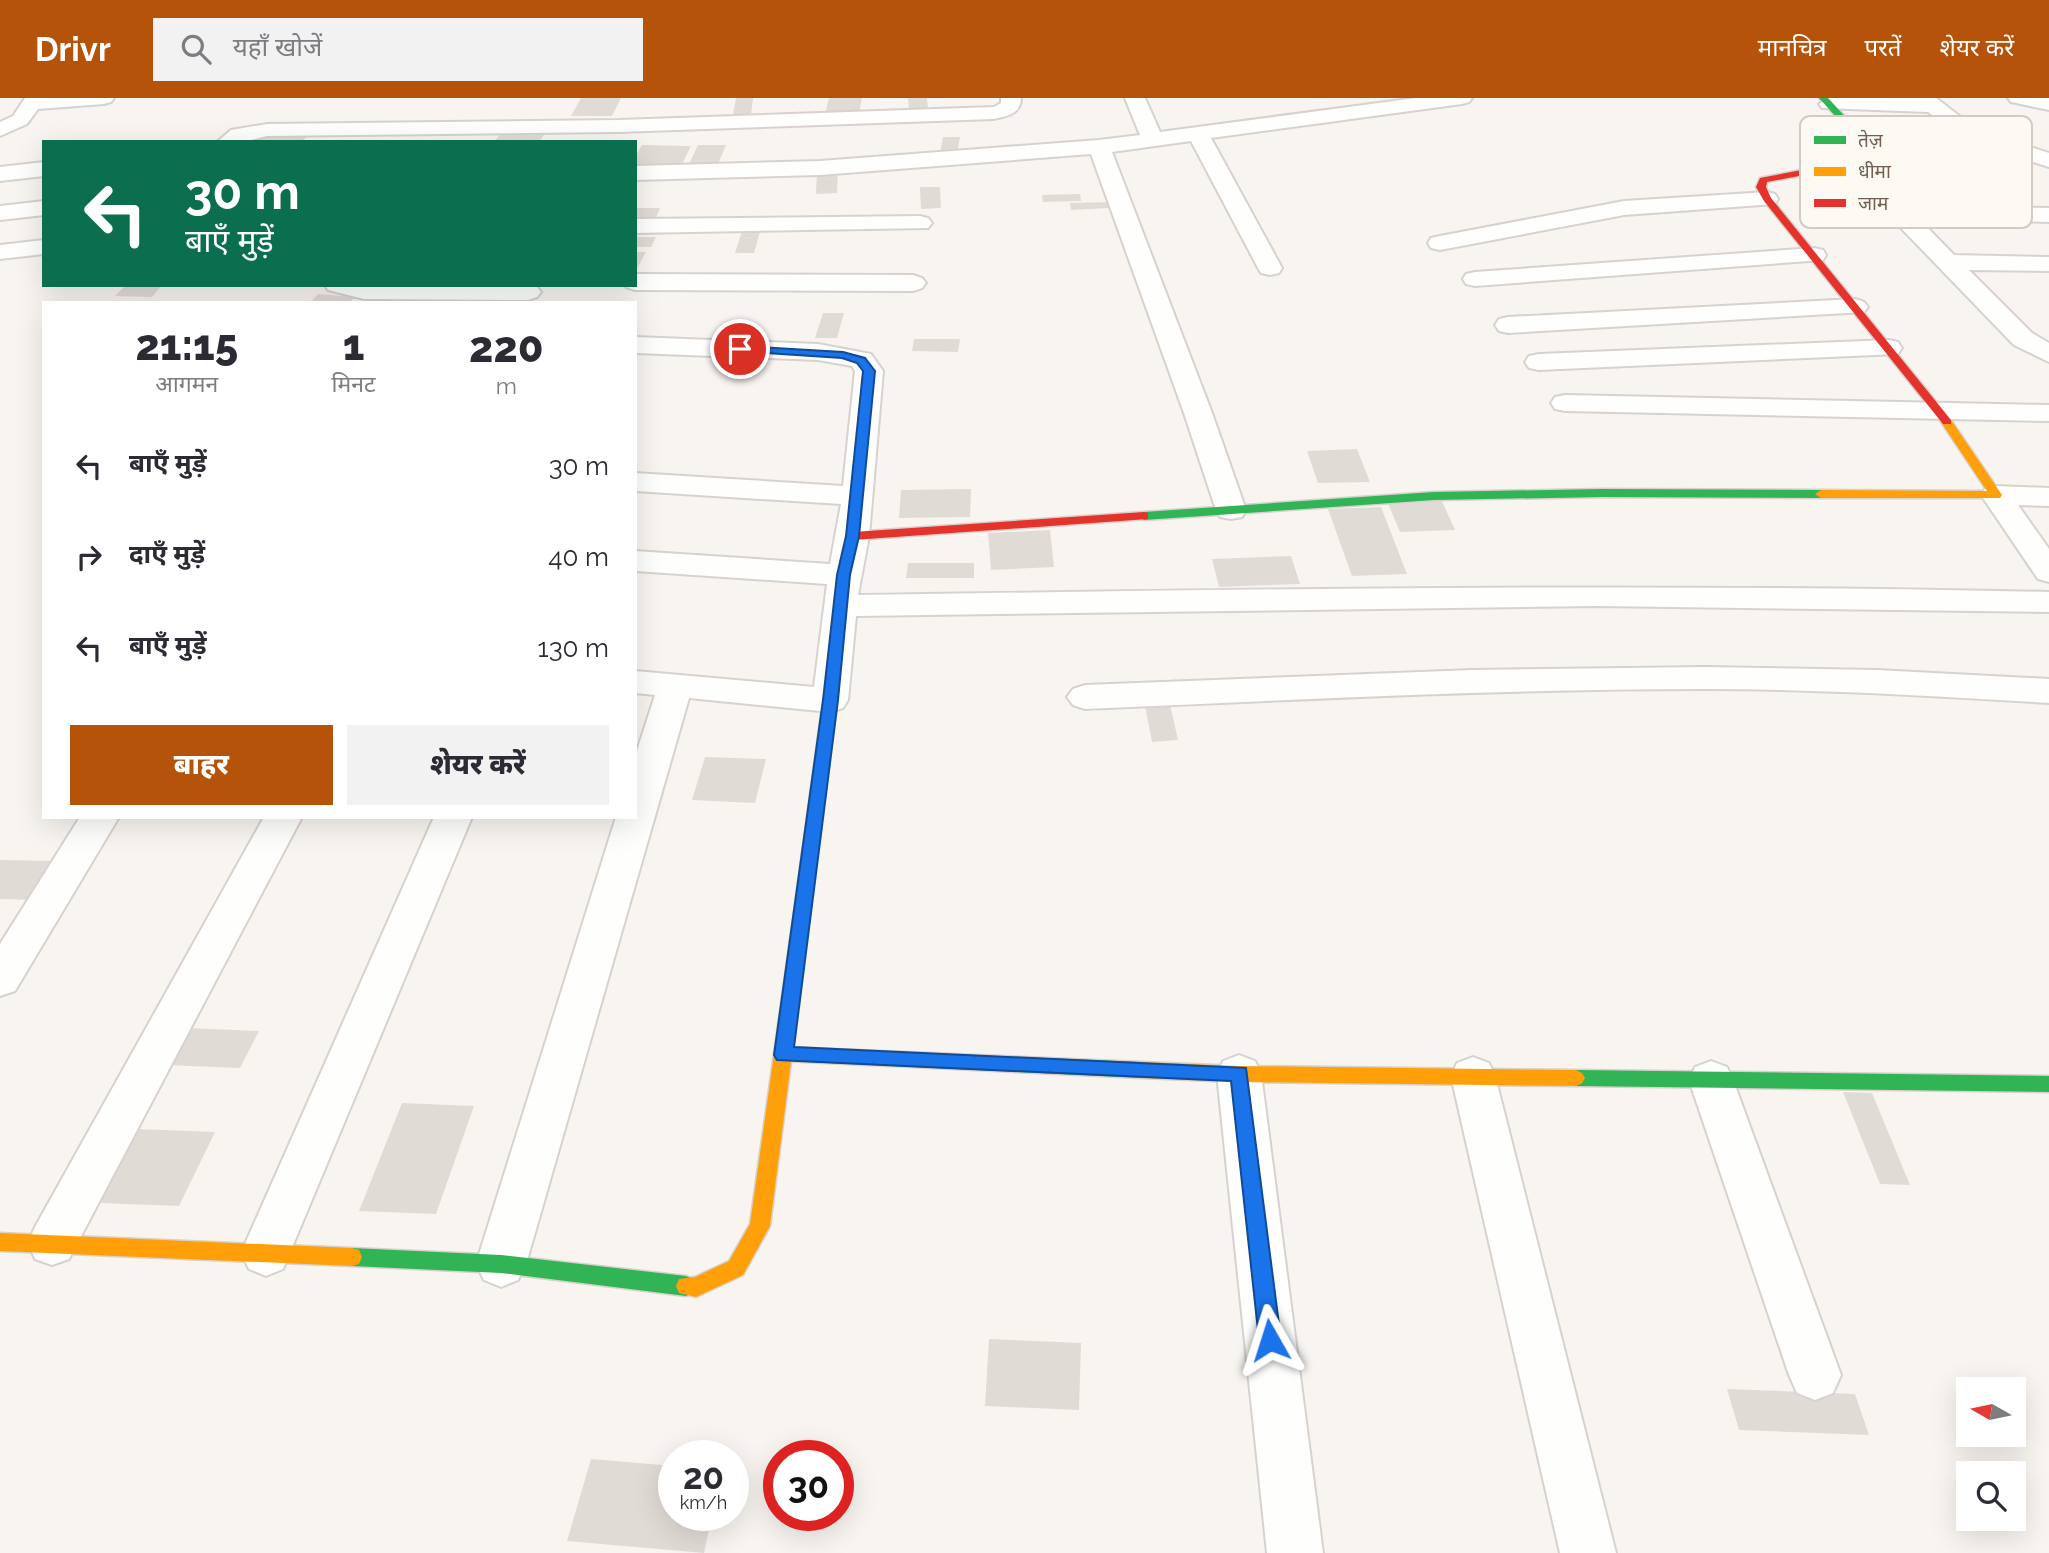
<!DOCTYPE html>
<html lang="hi">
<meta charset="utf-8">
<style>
body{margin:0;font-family:Raleway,"Noto Sans Devanagari",sans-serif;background:#f2f2f3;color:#2b2b33;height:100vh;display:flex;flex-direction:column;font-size:26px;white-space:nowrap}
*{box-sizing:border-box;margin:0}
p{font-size:23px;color:#7c7c81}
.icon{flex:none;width:38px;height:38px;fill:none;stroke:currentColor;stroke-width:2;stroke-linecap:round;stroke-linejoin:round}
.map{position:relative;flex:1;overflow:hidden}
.drawer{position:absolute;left:42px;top:203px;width:595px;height:518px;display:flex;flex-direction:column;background:#fff;border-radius:0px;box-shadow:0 7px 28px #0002}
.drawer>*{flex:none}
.banner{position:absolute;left:42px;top:42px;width:595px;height:147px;border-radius:0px;box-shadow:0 7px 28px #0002;background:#0b6e4f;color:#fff;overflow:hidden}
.needle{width:46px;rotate:279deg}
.fabs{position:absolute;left:1956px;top:1279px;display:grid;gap:14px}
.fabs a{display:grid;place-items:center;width:70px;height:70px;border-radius:0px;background:#fff;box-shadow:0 7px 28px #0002;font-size:35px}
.speed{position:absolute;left:658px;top:1342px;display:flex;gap:14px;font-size:35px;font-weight:700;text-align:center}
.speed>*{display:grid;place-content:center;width:91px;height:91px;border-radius:50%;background:#fff;box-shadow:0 7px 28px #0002;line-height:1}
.speed small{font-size:18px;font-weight:400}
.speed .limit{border:10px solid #d22;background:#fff;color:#111}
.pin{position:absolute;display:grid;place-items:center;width:60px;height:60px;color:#fff;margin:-30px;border:4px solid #fff;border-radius:50%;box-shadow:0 2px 7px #0007}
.me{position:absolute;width:77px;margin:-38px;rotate:354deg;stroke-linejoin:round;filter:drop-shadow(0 0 5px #0008)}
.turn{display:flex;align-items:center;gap:24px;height:147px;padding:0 28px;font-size:32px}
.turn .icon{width:91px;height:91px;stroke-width:2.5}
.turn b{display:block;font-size:49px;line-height:60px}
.eta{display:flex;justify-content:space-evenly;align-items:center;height:119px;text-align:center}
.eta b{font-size:42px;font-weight:800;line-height:49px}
.button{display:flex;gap:14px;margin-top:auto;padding:14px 28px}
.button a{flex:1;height:80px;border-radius:0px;background:#b45309;color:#fff;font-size:28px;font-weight:800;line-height:80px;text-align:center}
.button a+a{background:#f2f2f3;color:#2b2b33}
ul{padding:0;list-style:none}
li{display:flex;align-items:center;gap:21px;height:91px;padding:0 28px}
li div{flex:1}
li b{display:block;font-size:26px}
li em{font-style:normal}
header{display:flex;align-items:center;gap:42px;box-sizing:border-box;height:98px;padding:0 35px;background:#b45309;color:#fff}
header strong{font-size:33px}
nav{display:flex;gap:38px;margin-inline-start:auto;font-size:24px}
.search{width:490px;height:63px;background:#f2f2f3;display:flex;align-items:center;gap:18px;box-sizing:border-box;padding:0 24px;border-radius:0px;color:#7c7c81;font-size:26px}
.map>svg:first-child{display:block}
.building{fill:#e1dbd6}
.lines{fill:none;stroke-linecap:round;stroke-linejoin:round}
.street-casing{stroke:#d7d2ce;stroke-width:4}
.fast-casing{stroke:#d8d2cd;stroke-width:3}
.slow-casing{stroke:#d8d2cd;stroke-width:3}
.jam-casing{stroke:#d8d2cd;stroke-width:3}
.street{fill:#fefefd;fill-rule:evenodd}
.fast{fill:#30b455;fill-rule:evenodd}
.slow{fill:#ff9f0a;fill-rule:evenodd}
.jam{fill:#e5322d;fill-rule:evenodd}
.route{fill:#1a73e8;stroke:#114b97;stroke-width:2}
.key{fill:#fdfaf3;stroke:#d4ccc3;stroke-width:2}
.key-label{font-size:19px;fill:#735f52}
</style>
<header>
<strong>Drivr</strong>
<div class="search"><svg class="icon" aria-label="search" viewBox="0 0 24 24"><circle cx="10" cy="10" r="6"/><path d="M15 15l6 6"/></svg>यहाँ खोजें</div>
<nav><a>मानचित्र</a><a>परतें</a><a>शेयर करें</a></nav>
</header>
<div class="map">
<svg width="2049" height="1455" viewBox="0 0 2049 1455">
<rect width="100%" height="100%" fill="#f8f5f0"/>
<!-- building -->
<g class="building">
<path d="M 581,0 L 621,0 L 612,18 L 571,18 Z"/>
<path d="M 736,0 L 753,0 L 751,17 L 733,17 Z"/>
<path d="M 829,0 L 862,0 L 859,16 L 825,16 Z"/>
<path d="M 908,0 L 927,0 L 928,12 L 909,13 Z"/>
<path d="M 502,34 L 546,34 L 539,44 L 494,44 Z"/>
<path d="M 264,37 L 308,37 L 302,44 L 257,44 Z"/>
<path d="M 943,39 L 960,39 L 957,55 L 940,55 Z"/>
<path d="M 642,47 L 691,48 L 681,68 L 635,67 L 635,59 Z"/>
<path d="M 698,47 L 726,47 L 718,66 L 689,66 Z"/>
<path d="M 817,72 L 838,72 L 837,95 L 816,96 Z"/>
<path d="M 920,89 L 940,89 L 941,110 L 921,111 Z"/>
<path d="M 1080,96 L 1081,103 L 1043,104 L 1042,97 Z"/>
<path d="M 1109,104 L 1110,110 L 1071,112 L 1070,105 Z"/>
<path d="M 635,110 L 660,110 L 655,122 L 635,122 Z"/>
<path d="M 743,130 L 761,130 L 754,155 L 735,155 Z"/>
<path d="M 635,139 L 656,139 L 651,149 L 635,149 Z"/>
<path d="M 635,154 L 646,154 L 635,174 Z"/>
<path d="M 126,187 L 162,187 L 152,199 L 115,198 Z"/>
<path d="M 318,196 L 355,199 L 349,205 L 310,205 Z"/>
<path d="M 823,215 L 844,215 L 837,240 L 815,240 Z"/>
<path d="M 914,241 L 960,241 L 958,254 L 912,253 Z"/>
<path d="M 1357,351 L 1370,384 L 1318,385 L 1307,353 Z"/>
<path d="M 971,391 L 970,419 L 899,420 L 901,392 Z"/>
<path d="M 1441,401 L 1455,432 L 1400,434 L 1387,403 Z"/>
<path d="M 1381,409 L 1407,476 L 1352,478 L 1328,411 Z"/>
<path d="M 1050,432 L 1054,469 L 991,472 L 988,435 Z"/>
<path d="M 1291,458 L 1300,486 L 1219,489 L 1212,461 Z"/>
<path d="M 908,465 L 974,465 L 974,480 L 906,480 Z"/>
<path d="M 1169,602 L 1178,642 L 1152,644 L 1144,603 Z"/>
<path d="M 705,659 L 766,661 L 755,705 L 692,702 Z"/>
<path d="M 0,762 L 58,763 L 33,802 L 0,801 Z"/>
<path d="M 187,930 L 259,933 L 240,970 L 166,967 Z"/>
<path d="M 1843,994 L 1872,995 L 1910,1087 L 1880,1086 Z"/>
<path d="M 402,1005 L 474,1008 L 436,1116 L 359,1113 Z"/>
<path d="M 138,1031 L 215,1034 L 179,1108 L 100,1105 Z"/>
<path d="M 989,1241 L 1081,1245 L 1079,1312 L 985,1308 Z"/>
<path d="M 1727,1291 L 1855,1296 L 1869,1337 L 1739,1332 Z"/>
<path d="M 591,1361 L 674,1368 L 674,1418 L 712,1418 L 704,1455 L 567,1443 Z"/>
</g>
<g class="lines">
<defs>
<g id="street">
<path d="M 25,0 L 114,0 L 111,4 L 104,6 L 38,11 L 27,26 L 0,38 L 0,24 L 13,18 Z"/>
<path d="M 1001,0 L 1021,0 C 1021,16 1007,18 994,21 L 619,34 L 267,38 L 243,44 L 217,44 L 231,32 L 267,26 L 619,22 L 994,9 L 1001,5 Z"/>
<path d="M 1125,0 L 1145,0 L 1160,34 L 1416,0 L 1472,0 L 1469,4 L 1462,6 L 1211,40 L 1282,170 L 1279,175 L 1270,177 L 1261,175 L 1258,170 L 1191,43 L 1112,54 L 1212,315 L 1246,412 L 1242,419 L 1231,421 L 1220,419 L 1216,412 L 1184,315 L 1091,56 L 820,77 L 635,82 L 635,68 L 820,63 L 1099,42 L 1140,37 Z"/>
<path d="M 1828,0 L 1936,0 L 1962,20 L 1990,36 L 2049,55 L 2049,69 L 1974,45 L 1947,29 L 1928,14 L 1822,10 L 1819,6 Z"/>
<path d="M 2008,0 L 2049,0 L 2049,12 L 2011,4 Z"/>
<path d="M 1853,60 L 1861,62 L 1905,107 L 2049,110 L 2049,124 L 1919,121 L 1954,157 L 2049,159 L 2049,173 L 1969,172 L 2032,235 L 2049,245 L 2049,264 L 2014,247 L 1845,72 L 1842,67 L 1845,62 Z"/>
<path d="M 44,64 L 44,78 L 0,83 L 0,69 Z"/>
<path d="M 1767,94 L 1775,96 L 1778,101 L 1775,106 L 1624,117 L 1440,152 L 1431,150 L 1428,145 L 1431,140 L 1440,138 L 1624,103 Z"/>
<path d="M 44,103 L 44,117 L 0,122 L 0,108 Z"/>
<path d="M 920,118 L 928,120 L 932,125 L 928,130 L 635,135 L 635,121 Z"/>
<path d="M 44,142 L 44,156 L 0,161 L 0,147 Z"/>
<path d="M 1814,150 L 1823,152 L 1826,157 L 1823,162 L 1475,188 L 1466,186 L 1463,181 L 1466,176 L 1475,174 Z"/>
<path d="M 635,176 L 913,177 L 922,180 L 926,185 L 922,190 L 913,193 L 635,192 L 626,189 L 625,187 L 635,187 Z"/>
<path d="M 325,187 L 531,187 L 537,189 L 541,194 L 537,199 L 528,202 L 364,201 L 328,192 Z"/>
<path d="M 1855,201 L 1864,204 L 1868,209 L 1864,214 L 1508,235 L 1499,233 L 1495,227 L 1499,221 L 1508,219 Z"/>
<path d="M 635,239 L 818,246 L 871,256 L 883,273 L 869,438 L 858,497 C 1255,491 1652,485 2049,494 L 2049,514 L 1596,508 L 856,518 L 848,602 L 843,610 L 830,614 L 689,600 L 526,1166 L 518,1182 L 501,1189 L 484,1182 L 476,1166 L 616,719 L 635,719 L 635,659 L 655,597 L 635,595 L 635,573 L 814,589 L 827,486 L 635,473 L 635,453 L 830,466 L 841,406 L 635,393 L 635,375 L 843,388 L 855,273 L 852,268 L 818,262 L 635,255 Z"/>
<path d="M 1889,242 L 1898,244 L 1902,250 L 1898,256 L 1539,272 L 1529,270 L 1525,264 L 1529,258 L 1539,256 Z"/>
<path d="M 1565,297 L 2049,307 L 2049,323 L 1565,313 L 1555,311 L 1551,305 L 1555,299 Z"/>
<path d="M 1996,388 L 2049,390 L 2049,408 L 2018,407 L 2049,451 L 2049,484 L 2038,481 L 1981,397 L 1985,391 Z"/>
<path d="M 1705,569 L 1877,572 L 2049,581 L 2049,605 C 1934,598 1820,591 1705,591 C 1498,591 1291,602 1085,611 L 1073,607 L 1067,599 L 1073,591 L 1085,587 L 1472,572 Z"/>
<path d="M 80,719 L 119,719 L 15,893 L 0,898 L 0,846 Z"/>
<path d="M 264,719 L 302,719 L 69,1161 L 52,1167 L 35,1161 L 28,1145 L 35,1129 Z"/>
<path d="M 434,719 L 472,719 L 283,1171 L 266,1178 L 249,1171 L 241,1155 Z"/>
<path d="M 1239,957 L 1255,963 L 1261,976 L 1323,1455 L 1267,1455 L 1217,976 L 1223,963 Z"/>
<path d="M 1473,959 L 1489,965 L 1495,978 L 1616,1455 L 1560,1455 L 1451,978 L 1457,965 Z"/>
<path d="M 1711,963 L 1727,969 L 1733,982 L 1841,1277 L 1833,1295 L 1815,1302 L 1797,1295 L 1789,1277 L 1689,982 L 1695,969 Z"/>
</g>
<g id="fast">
<path d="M 1819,0 L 1828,0 L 1873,49 L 1877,62 L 1864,68 L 1814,74 L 1814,70 L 1862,63 L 1869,59 L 1866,52 Z"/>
<path d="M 1601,391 L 1821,392 L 1827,396 L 1821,400 L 1601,399 L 1434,402 L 1144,422 L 1138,418 L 1144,414 L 1434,394 Z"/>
<path d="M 830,597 L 837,602 L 811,807 L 809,811 L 797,811 L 795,807 L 823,602 Z"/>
<path d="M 784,949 L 1142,964 L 1148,967 L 1151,972 L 1148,977 L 1142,980 L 784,963 L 778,961 L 775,956 L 778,951 Z"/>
<path d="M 1576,972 L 2049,978 L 2049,994 L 1576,988 L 1570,985 L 1567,980 L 1570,975 Z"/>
<path d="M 352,1150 L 501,1157 L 686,1178 L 693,1181 L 696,1188 L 693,1195 L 686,1198 L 501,1175 L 352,1168 L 345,1166 L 342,1159 L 345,1152 Z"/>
</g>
<g id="slow">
<path d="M 1947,321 L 1951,322 L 2002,397 L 2000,400 L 1821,400 L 1815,396 L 1821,392 L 1987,393 L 1941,324 Z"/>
<path d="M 803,801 L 809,803 L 811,807 L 770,1128 L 743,1177 L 696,1199 L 679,1195 L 676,1188 L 679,1181 L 695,1179 L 729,1163 L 750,1126 L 795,807 L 797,803 Z"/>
<path d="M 1142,964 L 1239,968 L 1576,972 L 1582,975 L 1585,980 L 1582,985 L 1576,988 L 1239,984 L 1142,980 L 1136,977 L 1133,972 L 1136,967 Z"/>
<path d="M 0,1135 L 352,1150 L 359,1152 L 362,1159 L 359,1166 L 352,1168 L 0,1153 Z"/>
</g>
<g id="jam">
<path d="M 1817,69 L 1822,72 L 1820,74 L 1767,84 L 1766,89 L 1771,100 L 1951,322 L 1951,326 L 1943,326 L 1764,103 L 1756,89 L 1760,80 Z"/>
<path d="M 1144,414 L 1148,415 L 1148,421 L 853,442 L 847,438 L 853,434 Z"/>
</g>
</defs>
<!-- street casing -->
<use href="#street" class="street-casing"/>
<!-- fast casing -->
<use href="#fast" class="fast-casing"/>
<!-- slow casing -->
<use href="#slow" class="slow-casing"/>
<!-- jam casing -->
<use href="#jam" class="jam-casing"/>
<!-- street -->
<use href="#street" class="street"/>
<!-- fast -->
<use href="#fast" class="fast"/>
<!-- slow -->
<use href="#slow" class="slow"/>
<!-- jam -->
<use href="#jam" class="jam"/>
</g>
<!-- route -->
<path class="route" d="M 740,248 L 843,254 L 865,260 L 875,273 L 859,438 L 850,477 L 838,602 L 794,949 L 1246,970 L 1281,1242 L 1277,1249 L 1270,1252 L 1262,1249 L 1259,1242 L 1231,983 L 777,962 L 774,957 L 823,602 L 837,477 L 846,438 L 863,273 L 857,265 L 842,260 L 736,253 L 736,249 Z"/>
<!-- legend -->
<rect x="1800" y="18" width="232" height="112" rx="10" class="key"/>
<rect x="1814" y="38" width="32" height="8" fill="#30b455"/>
<rect x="1814" y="69" width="32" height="9" fill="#ff9f0a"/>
<rect x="1814" y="101" width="32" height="8" fill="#e5322d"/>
<g class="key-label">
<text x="1858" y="49">तेज़</text>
<text x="1858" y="80">धीमा</text>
<text x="1858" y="112">जाम</text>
</g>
</svg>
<div class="fabs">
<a><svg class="needle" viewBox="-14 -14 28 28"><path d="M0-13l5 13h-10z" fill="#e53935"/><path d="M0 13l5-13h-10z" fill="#7c7c81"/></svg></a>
<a><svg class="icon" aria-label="search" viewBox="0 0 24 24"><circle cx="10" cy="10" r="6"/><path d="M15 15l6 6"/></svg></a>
</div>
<div class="speed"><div>20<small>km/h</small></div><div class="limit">30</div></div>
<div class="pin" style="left:740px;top:251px;background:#d93025"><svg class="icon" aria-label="arrive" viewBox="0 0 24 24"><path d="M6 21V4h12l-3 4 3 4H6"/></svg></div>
<svg class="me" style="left:1270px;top:1242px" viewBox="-20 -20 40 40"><path d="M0-17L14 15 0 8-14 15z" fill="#1a73e8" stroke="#fff" stroke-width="4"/></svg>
<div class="banner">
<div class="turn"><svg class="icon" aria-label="left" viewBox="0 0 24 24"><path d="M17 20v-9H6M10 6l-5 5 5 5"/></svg><div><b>30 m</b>बाएँ मुड़ें</div></div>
</div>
<section class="drawer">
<div class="eta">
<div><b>21:15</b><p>आगमन</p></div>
<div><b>1</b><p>मिनट</p></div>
<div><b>220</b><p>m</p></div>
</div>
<ul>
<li><svg class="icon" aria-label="left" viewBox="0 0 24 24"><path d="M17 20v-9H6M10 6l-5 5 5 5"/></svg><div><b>बाएँ मुड़ें</b></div><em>30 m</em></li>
<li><svg class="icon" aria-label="right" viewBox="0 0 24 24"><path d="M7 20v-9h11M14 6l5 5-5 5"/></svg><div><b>दाएँ मुड़ें</b></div><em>40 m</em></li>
<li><svg class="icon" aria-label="left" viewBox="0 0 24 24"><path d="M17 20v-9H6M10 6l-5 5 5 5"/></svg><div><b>बाएँ मुड़ें</b></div><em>130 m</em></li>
</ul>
<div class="button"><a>बाहर</a><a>शेयर करें</a></div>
</section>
</div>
